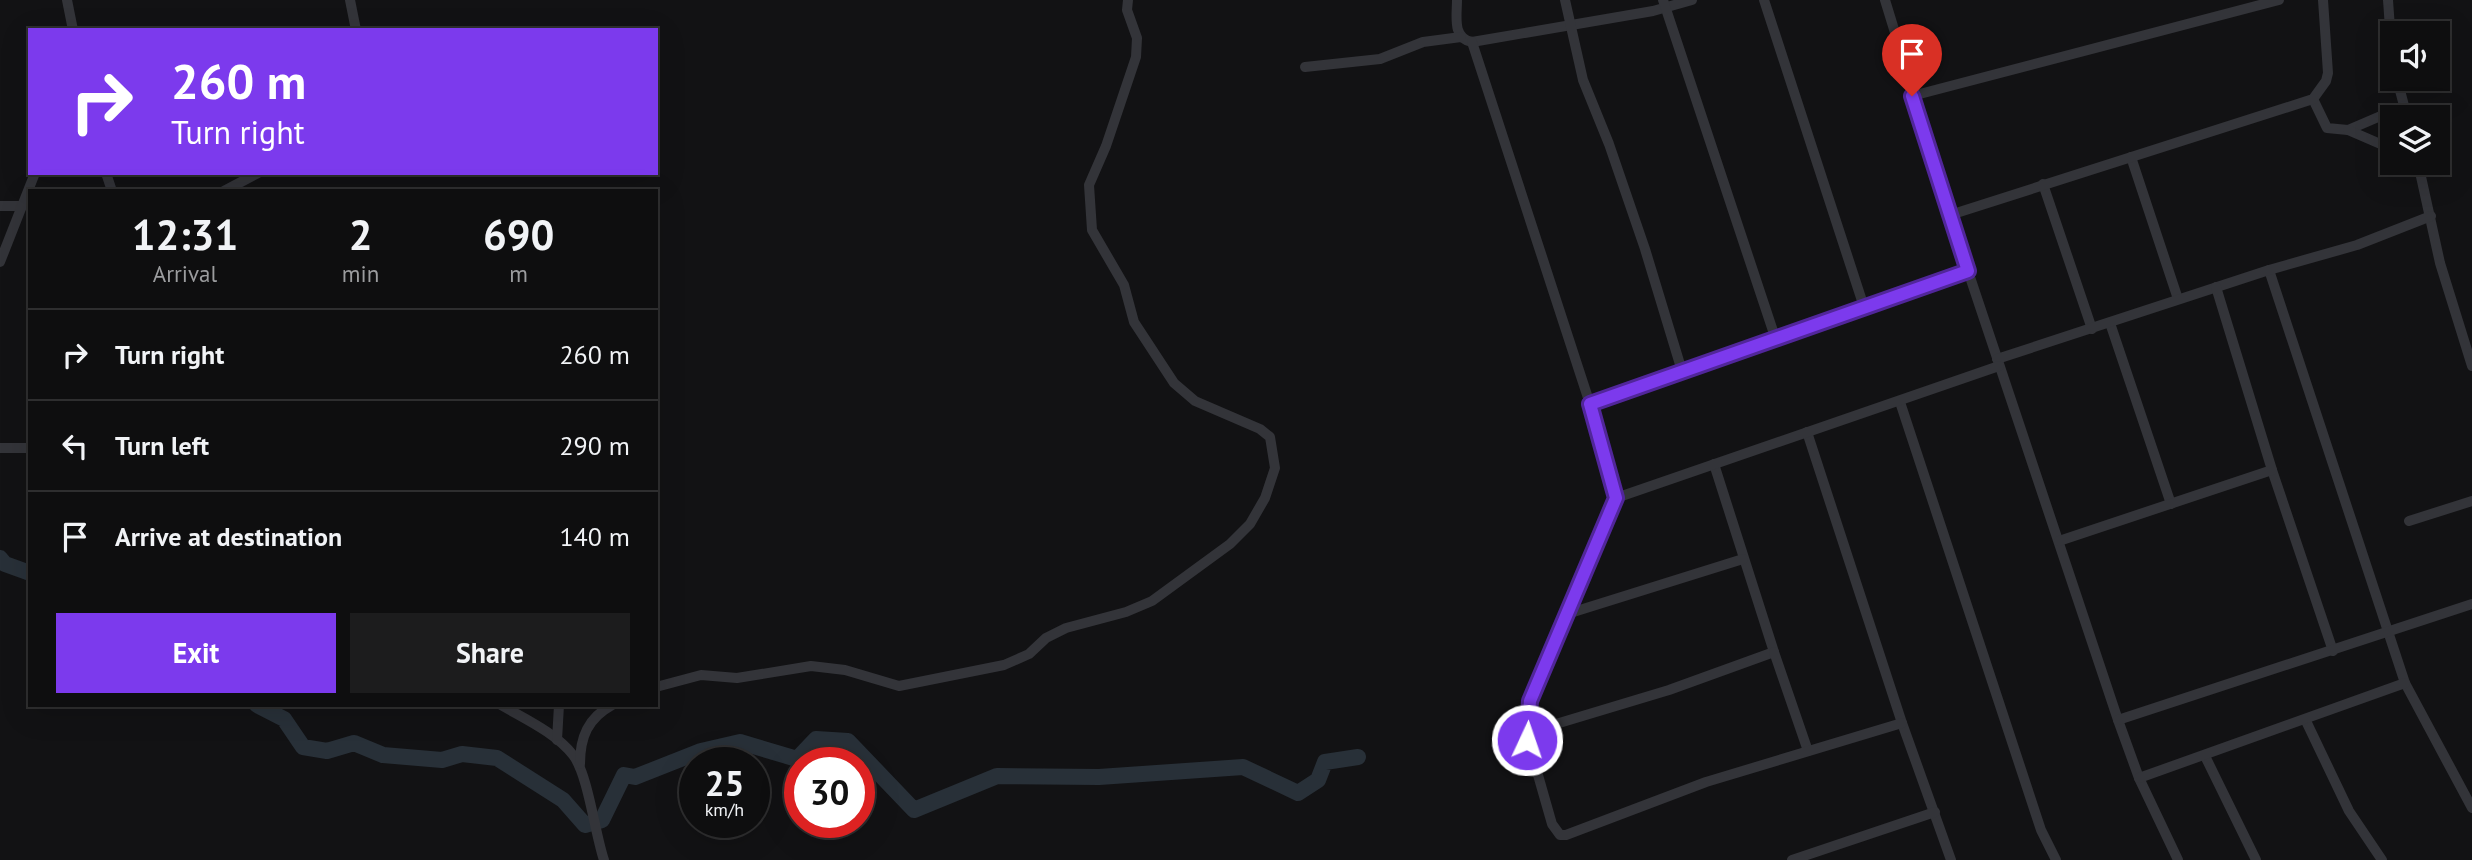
<!DOCTYPE html>
<style>
body{margin:0;font-family:"PT Sans",sans-serif;background:#1c1c1d;color:#f1f3f6;height:100vh;display:flex;flex-direction:column;font-size:26px;white-space:nowrap}
*{box-sizing:border-box;margin:0}
p{font-size:23px;color:#9b9c9e}
.icon{flex:none;width:38px;height:38px;fill:none;stroke:currentColor;stroke-width:2;stroke-linecap:round;stroke-linejoin:round}
.map{position:relative;flex:1;overflow:hidden}
.drawer{position:absolute;left:28px;top:189px;width:630px;height:518px;display:flex;flex-direction:column;background:#0e0e0f;border-radius:0px;box-shadow:0 7px 28px #0002,0 0 0 2px #2e2e2f}
.drawer>*{flex:none}
.hud{position:absolute;left:28px;top:28px;width:630px;height:147px;border-radius:0px;box-shadow:0 7px 28px #0002,0 0 0 2px #2e2e2f;background:#7c3aed;color:#fff;overflow:hidden}
.fabs{position:absolute;left:2380px;top:21px;display:grid;gap:14px}
.fabs a{display:grid;place-items:center;width:70px;height:70px;border-radius:0px;background:#0e0e0f;box-shadow:0 7px 28px #0002,0 0 0 2px #2e2e2f;font-size:35px}
.speed{position:absolute;left:679px;top:747px;display:flex;gap:14px;font-size:35px;font-weight:700;text-align:center}
.speed>*{display:grid;place-content:center;width:91px;height:91px;border-radius:50%;background:#0e0e0f;box-shadow:0 7px 28px #0002,0 0 0 2px #2e2e2f;line-height:1}
.speed small{font-size:18px;font-weight:400}
.speed .limit{border:10px solid #d22;background:#fff;color:#111}
.pin{position:absolute;display:grid;place-items:center;width:60px;height:60px;color:#fff;margin:-72px -30px;border-radius:50% 50% 50% 0;rotate:-45deg;box-shadow:0 0 7px #0007}
.pin .icon{rotate:45deg}
.me{position:absolute;width:77px;margin:-38px;rotate:3deg;stroke-linejoin:round;filter:drop-shadow(0 0 5px #0008)}
.turn{display:flex;align-items:center;gap:24px;height:147px;padding:0 28px;font-size:32px}
.turn .icon{width:91px;height:91px;stroke-width:2.5}
.turn b{display:block;font-size:49px;line-height:60px}
.eta{display:flex;justify-content:space-evenly;align-items:center;height:119px;text-align:center}
.eta b{font-size:42px;font-weight:800;line-height:49px}
.button{display:flex;gap:14px;margin-top:auto;padding:14px 28px}
.button a{flex:1;height:80px;border-radius:0px;background:#7c3aed;color:#fff;font-size:28px;font-weight:800;line-height:80px;text-align:center}
.button a+a{background:#1c1c1d;color:#f1f3f6}
ul{padding:0;list-style:none}
li{display:flex;align-items:center;gap:21px;height:91px;padding:0 28px;border-top:2px solid #2e2e2f}
li div{flex:1}
li b{display:block;font-size:26px}
li em{font-style:normal}
.map>svg:first-child{display:block}
.lines{fill:none;stroke-linecap:round;stroke-linejoin:round}
.river{stroke:#283038;stroke-width:16}
.minor{stroke:#333439;stroke-width:10}
.route-casing{stroke:#51269a;stroke-width:18}
.route{stroke:#7c3aed;stroke-width:12}
</style>
<div class="map">
<svg width="2472" height="860" viewBox="0 0 2472 860">
<rect width="100%" height="100%" fill="#121214"/>
<g class="lines">
<!-- river -->
<g class="river">
<path d="M 0,558 L 5,564 L 30,573"/>
<path d="M 257,705 L 284,719 L 303,747 L 327,751 L 354,743 L 383,755 L 442,760 L 462,754 L 497,758 L 563,800 L 585,825 L 602,820 L 624,775 L 635,777 L 701,751 L 740,742 L 797,759 L 816,739 L 848,741 L 914,810 L 997,776 L 1099,777 L 1243,767 L 1298,793 L 1318,780 L 1325,762 L 1358,757"/>
</g>
<!-- minor -->
<g class="minor">
<path d="M 67,0 L 73,30"/>
<path d="M 350,0 L 356,30"/>
<path d="M 1457,0 C 1457,16 1452,38 1472,42 L 1653,11 L 1692,0"/>
<path d="M 1565,0 L 1583,80 L 1609,144 L 1645,249 L 1682,371"/>
<path d="M 1663,0 L 1775,337"/>
<path d="M 1764,0 L 1864,307"/>
<path d="M 1885,0 L 1968,271 L 2118,720 L 2139,778 L 2178,860"/>
<path d="M 2388,0 L 2392,57"/>
<path d="M 1472,42 L 1590,404 L 1616,498 L 1530,701 L 1526,733 L 1669,690 L 1774,652 L 1714,464"/>
<path d="M 1305,67 L 1380,59 L 1423,42 L 1461,37"/>
<path d="M 2397,79 L 2407,117"/>
<path d="M 1912,96 L 2279,0"/>
<path d="M 2313,99 L 2327,128 L 2348,130 L 2404,106"/>
<path d="M 2348,130 L 2392,149"/>
<path d="M 2131,157 L 2178,299"/>
<path d="M 2418,163 L 2440,263 L 2472,366"/>
<path d="M 106,173 L 112,191"/>
<path d="M 2043,184 L 2092,329"/>
<path d="M 224,191 L 258,173"/>
<path d="M 0,206 L 23,206"/>
<path d="M 1950,215 L 2313,99 L 2326,81 L 2328,73 L 2323,0"/>
<path d="M 0,262 L 35,173"/>
<path d="M 2269,270 L 2405,683 L 2472,808"/>
<path d="M 2110,323 L 2171,504"/>
<path d="M 1997,359 L 2269,270 L 2357,245 L 2431,216"/>
<path d="M 1900,402 L 2041,830 L 2056,860"/>
<path d="M 1590,404 L 1968,271"/>
<path d="M 1807,432 L 1902,723 L 1951,860"/>
<path d="M 0,448 L 30,448"/>
<path d="M 2272,470 L 2333,651"/>
<path d="M 1616,498 L 1999,366"/>
<path d="M 2409,521 L 2472,501"/>
<path d="M 2059,541 L 2272,470 L 2216,287"/>
<path d="M 1567,614 L 1743,559"/>
<path d="M 1774,652 L 1808,751"/>
<path d="M 656,687 L 701,675 L 737,678 L 811,666 L 845,670 L 899,686 L 1004,665 L 1029,654 L 1046,638 L 1066,628 L 1126,612 L 1152,601 L 1230,544 L 1250,524 L 1265,498 L 1275,468 L 1270,437 L 1260,429 L 1195,401 L 1174,383 L 1134,322 L 1124,285 L 1092,230 L 1089,185 L 1106,146 L 1136,57 L 1137,38 L 1127,10 L 1128,0"/>
<path d="M 501,705 C 525,719 556,733 573,755 C 588,774 595,834 604,860"/>
<path d="M 2118,720 L 2472,604"/>
<path d="M 2306,721 L 2349,811 L 2382,860"/>
<path d="M 1526,733 L 1552,824 L 1560,835 L 1566,835 L 1706,782 L 1902,723"/>
<path d="M 557,740 L 559,705"/>
<path d="M 2205,756 L 2256,860"/>
<path d="M 580,764 C 580,737 588,718 612,705"/>
<path d="M 2139,778 L 2405,683"/>
<path d="M 1792,860 L 1935,812"/>
</g>
</g>
<g class="lines">
<defs>
<path id="route" d="M 1527,740 L 1530,701 L 1616,498 L 1590,404 L 1968,271 L 1912,96"/>
</defs>
<!-- route casing -->
<use href="#route" class="route-casing"/>
<!-- route -->
<use href="#route" class="route"/>
</g>
</svg>
<div class="fabs">
<a><svg class="icon" aria-label="sound" viewBox="0 0 24 24"><path d="M4 9h4l5-4v14l-5-4H4zM17 9q2 3 0 6"/></svg></a>
<a><svg class="icon" aria-label="layers" viewBox="0 0 24 24"><path d="M12 4l9 5-9 5-9-5zM3 14l9 5 9-5"/></svg></a>
</div>
<div class="speed"><div>25<small>km/h</small></div><div class="limit">30</div></div>
<div class="pin" style="left:1912px;top:96px;background:#d93025"><svg class="icon" aria-label="arrive" viewBox="0 0 24 24"><path d="M6 21V4h12l-3 4 3 4H6"/></svg></div>
<svg class="me" style="left:1527px;top:740px" viewBox="-20 -20 40 40"><circle r="17" fill="#7c3aed" stroke="#fff" stroke-width="3"/><path d="M0-11L8 9 0 5-8 9z" fill="#fff"/></svg>
<div class="hud">
<div class="turn"><svg class="icon" aria-label="right" viewBox="0 0 24 24"><path d="M7 20v-9h11M14 6l5 5-5 5"/></svg><div><b>260 m</b>Turn right</div></div>
</div>
<section class="drawer">
<div class="eta">
<div><b>12:31</b><p>Arrival</p></div>
<div><b>2</b><p>min</p></div>
<div><b>690</b><p>m</p></div>
</div>
<ul>
<li><svg class="icon" aria-label="right" viewBox="0 0 24 24"><path d="M7 20v-9h11M14 6l5 5-5 5"/></svg><div><b>Turn right</b></div><em>260 m</em></li>
<li><svg class="icon" aria-label="left" viewBox="0 0 24 24"><path d="M17 20v-9H6M10 6l-5 5 5 5"/></svg><div><b>Turn left</b></div><em>290 m</em></li>
<li><svg class="icon" aria-label="arrive" viewBox="0 0 24 24"><path d="M6 21V4h12l-3 4 3 4H6"/></svg><div><b>Arrive at destination</b></div><em>140 m</em></li>
</ul>
<div class="button"><a>Exit</a><a>Share</a></div>
</section>
</div>
